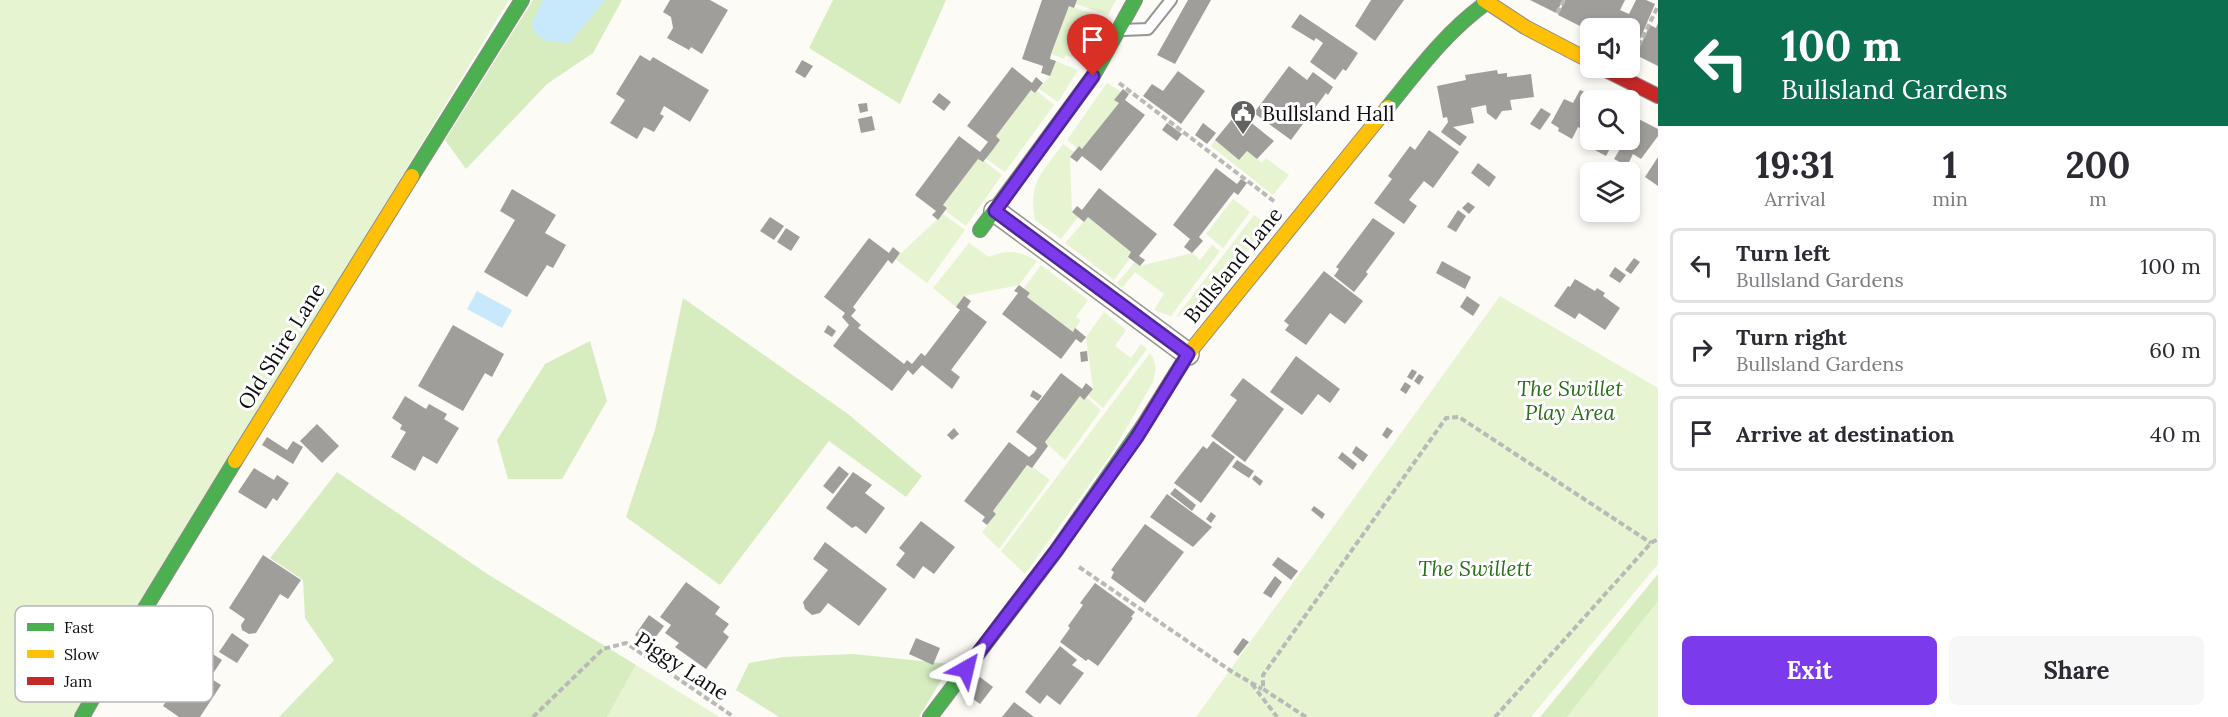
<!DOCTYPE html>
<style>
body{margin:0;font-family:Lora,serif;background:#f7f7f7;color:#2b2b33;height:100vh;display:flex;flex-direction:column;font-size:22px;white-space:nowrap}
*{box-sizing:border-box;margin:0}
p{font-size:20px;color:#7c7c81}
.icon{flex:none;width:33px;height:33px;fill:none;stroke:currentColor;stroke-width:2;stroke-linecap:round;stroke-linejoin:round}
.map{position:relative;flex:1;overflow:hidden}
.side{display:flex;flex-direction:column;background:#fff;width:570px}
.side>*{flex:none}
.top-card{background:#0b6e4f;color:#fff;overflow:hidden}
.fabs{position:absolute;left:1580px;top:18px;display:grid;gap:12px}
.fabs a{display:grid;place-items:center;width:60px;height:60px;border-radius:9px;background:#fff;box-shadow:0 3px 9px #0003;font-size:30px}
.pin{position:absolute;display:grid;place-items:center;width:51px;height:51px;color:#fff;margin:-62px -26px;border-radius:50% 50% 50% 0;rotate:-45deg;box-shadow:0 0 6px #0007}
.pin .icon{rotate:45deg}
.me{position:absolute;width:66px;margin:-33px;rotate:37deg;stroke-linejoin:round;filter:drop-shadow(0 0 4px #0008)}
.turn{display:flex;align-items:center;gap:21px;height:126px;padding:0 24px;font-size:27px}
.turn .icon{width:78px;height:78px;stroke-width:2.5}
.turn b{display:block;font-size:42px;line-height:51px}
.eta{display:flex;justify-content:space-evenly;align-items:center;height:102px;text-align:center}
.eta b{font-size:36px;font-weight:800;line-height:42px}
.cta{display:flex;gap:12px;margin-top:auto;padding:12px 24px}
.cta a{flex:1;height:69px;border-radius:9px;background:#7c3aed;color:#fff;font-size:24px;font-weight:800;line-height:69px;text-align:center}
.cta a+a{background:#f7f7f7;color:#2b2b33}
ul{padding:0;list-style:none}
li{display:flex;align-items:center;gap:18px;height:75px;margin:0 12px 9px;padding:0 12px;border:3px solid #e1e1e2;border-radius:9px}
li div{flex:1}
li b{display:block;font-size:22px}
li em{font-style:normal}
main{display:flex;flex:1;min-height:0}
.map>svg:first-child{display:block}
.green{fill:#e6f4d2}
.forest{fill:#d7edc0}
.water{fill:#c7e9fb}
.building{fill:#a09e9a}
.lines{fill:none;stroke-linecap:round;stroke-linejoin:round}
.lane-casing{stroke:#969593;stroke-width:14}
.street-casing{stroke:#969593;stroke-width:24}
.fast-casing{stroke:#8c8c89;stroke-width:16}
.slow-casing{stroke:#8c8c89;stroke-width:16}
.jam-casing{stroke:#8c8c89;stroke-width:16}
.path{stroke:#b9b9b8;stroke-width:4;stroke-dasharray:6 3;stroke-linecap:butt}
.lane{stroke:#fffefe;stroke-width:10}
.street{stroke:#fffefe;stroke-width:21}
.fast{stroke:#4caf50;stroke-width:14}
.slow{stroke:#ffc107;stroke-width:14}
.jam{stroke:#c62828;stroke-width:14}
.route-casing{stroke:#51269a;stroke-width:15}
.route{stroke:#7c3aed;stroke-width:10}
.labels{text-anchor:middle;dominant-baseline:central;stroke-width:6;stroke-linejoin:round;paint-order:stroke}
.poi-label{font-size:21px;fill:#0f0f0f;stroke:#fff;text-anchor:start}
.street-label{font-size:21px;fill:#0f0f0f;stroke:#fff}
.park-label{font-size:21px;font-style:italic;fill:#2b6f17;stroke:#fff}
.key{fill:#fff;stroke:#b7b7b7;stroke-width:1.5}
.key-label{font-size:16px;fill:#0f0f0f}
</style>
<main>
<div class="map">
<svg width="1658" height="717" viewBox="0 0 1658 717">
<rect width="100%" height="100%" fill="#fcfbf5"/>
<!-- green -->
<g class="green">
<path d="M 0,0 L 509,0 L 73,717 L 0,717 Z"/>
<path d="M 1077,0 L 1116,0 L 1108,15 L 1076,4 Z"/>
<path d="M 1069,6 L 1107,18 L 1084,61 L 1066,55 L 1064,59 L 1051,54 Z"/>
<path d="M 1056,61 L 1078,70 L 1058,102 L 1039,89 L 1050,76 Z"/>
<path d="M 1107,83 L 1121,92 L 1115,100 L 1119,103 L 1082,149 L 1079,146 L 1077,148 L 1067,140 Z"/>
<path d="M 1031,90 L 1035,93 L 1037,91 L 1054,105 L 1005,172 L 985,158 L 1000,140 L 996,136 Z"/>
<path d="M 1215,140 L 1239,160 L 1247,151 L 1262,163 L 1266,158 L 1289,175 L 1273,195 L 1211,146 Z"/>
<path d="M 1063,144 L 1074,152 L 1070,157 L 1072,212 L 1078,217 L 1061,239 L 1035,220 C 1028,182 1042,173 1063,144 Z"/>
<path d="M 978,159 L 982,162 L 984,161 L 1002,175 L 966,226 L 946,211 L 947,208 L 943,205 Z"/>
<path d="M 1233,199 L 1250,212 L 1223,248 L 1206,234 Z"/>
<path d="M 943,214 L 965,230 L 927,283 L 895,259 Z"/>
<path d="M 1254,215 L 1268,225 L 1207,301 L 1200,308 L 1176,317 Z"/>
<path d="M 1088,217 L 1131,252 L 1128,257 L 1130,258 L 1114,280 L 1065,243 Z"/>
<path d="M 969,243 L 989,257 C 1007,249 1020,251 1037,261 L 1019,285 L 964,296 L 956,307 L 933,288 Z"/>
<path d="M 1212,245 L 1220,251 L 1171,316 L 1154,310 L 1164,294 L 1135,272 L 1122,288 L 1117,283 L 1135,262 L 1140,266 L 1192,253 L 1200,260 Z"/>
<path d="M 1041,265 L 1088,300 L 1076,317 L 1081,320 L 1073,332 L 1027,297 L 1030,293 L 1024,288 Z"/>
<path d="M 1500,296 L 1658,388 L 1658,564 L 1531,717 L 1196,717 Z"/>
<path d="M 1104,312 L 1126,330 L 1115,346 L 1131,358 L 1141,344 L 1147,349 L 1103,408 L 1088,395 L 1093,388 L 1086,337 Z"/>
<path d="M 1150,353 L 1153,357 L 1156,368 L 1153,382 L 1112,453 L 1025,574 L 1001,551 Z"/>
<path d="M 1080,396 L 1084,399 L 1086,397 L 1101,410 L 1065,460 L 1045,442 Z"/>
<path d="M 1027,465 L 1032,468 L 1033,467 L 1050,480 L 999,549 L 982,532 L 996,514 L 993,511 Z"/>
<path d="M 1658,601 L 1658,717 L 1567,717 Z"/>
<path d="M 636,665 L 713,713 L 719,717 L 607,717 Z"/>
</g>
<!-- forest -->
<g class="forest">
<path d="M 533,0 L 622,0 L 593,53 L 547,84 L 466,169 L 445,140 Z"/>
<path d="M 833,0 L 946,0 L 900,104 L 809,48 Z"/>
<path d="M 683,298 L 848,414 L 922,476 L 906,497 L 829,441 L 720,585 L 626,517 L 655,430 Z"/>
<path d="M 590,341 L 607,401 L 562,479 L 508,479 L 497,440 L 545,364 Z"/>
<path d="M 337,472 L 489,575 L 636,665 L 607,717 L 279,717 L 334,660 L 305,618 L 303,580 L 270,558 Z"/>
<path d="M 1658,574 L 1658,601 L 1567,717 L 1540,717 Z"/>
<path d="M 853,654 L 951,664 L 919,717 L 779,717 L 736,690 L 749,663 L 783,657 Z"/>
</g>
<!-- water -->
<g class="water">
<path d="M 543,0 L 605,0 L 569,43 C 550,42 540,44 531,25 Z"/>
<path d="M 477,291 L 512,310 L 502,328 L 467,309 Z"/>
</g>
<!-- building -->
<g class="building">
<path d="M 670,0 L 710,0 L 728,10 L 702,54 L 691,47 L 689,50 L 667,38 L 673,28 L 671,17 L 663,12 Z"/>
<path d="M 1042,0 L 1077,0 L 1074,8 L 1069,6 L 1051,54 L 1050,59 L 1056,61 L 1050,76 L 1041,73 L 1043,66 L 1022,59 Z"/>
<path d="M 1188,0 L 1211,0 L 1175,64 L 1157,55 Z"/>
<path d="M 1371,0 L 1404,0 L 1375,41 L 1355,26 Z"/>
<path d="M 1530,0 L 1563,0 L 1556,13 Z"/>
<path d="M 1565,0 L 1625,0 L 1620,10 L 1629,14 L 1636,0 L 1646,0 L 1655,4 L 1634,53 L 1629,51 L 1629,28 L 1590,28 L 1590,31 L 1558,15 Z"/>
<path d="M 1300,14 L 1358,53 L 1346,71 L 1343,69 L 1335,80 L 1310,62 L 1323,43 L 1316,38 L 1314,41 L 1291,27 Z"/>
<path d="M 1658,23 L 1658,66 L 1636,55 L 1650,25 L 1656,28 Z"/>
<path d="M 640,55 L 650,61 L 653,57 L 709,90 L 690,122 L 664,106 L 660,114 L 664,116 L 654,132 L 644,127 L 637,139 L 610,123 L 625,100 L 616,94 Z"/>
<path d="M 802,60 L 813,66 L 805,78 L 795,72 Z"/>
<path d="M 1289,66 L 1307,80 L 1313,72 L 1333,87 L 1328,95 L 1326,93 L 1291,140 L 1254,113 Z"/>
<path d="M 1012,67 L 1032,83 L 1036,77 L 1043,83 L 1035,93 L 1031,90 L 996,136 L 1000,140 L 991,152 L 983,162 L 978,159 L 943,205 L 947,208 L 938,220 L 932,215 L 936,211 L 915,195 L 959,136 L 980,152 L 988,142 L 967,126 Z"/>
<path d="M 1497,70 L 1498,74 L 1507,73 L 1507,77 L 1531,74 L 1534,97 L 1510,100 L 1512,110 L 1502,111 L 1496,120 L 1487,113 L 1486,105 L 1471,108 L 1474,123 L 1453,127 L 1467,137 L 1460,146 L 1441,132 L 1448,122 L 1447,117 L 1443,118 L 1437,86 L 1466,80 L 1465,75 Z"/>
<path d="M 1178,71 L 1205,91 L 1181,124 L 1143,96 L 1152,84 L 1163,91 Z"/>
<path d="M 1123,89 L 1129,94 L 1125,100 L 1145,115 L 1101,171 L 1082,156 L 1077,162 L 1070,157 L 1079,146 L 1082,149 L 1119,103 L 1114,100 Z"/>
<path d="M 1580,90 L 1602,100 L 1590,100 L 1590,140 L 1629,140 L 1629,114 L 1658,129 L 1658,136 L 1641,159 L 1633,154 L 1627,166 L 1614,159 L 1620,149 L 1616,146 L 1612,145 L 1606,156 L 1580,142 L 1585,132 L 1582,129 L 1578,127 L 1572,139 L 1558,131 L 1559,128 L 1551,123 L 1564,99 L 1573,103 Z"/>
<path d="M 939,93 L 951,102 L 944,111 L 932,102 Z"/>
<path d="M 867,103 L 868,111 L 860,113 L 858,104 Z"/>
<path d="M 1541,108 L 1551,114 L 1540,130 L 1530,124 Z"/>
<path d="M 1238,112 L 1274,141 L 1257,159 L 1247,151 L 1239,160 L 1215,140 Z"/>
<path d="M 872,116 L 875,130 L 861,133 L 858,119 Z"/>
<path d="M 1167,123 L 1182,134 L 1177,141 L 1162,130 Z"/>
<path d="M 1203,123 L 1216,133 L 1207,144 L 1195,135 Z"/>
<path d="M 1429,130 L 1459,152 L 1433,188 L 1424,181 L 1409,200 L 1417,206 L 1404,224 L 1374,203 L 1392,179 L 1388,176 L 1410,146 L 1415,150 Z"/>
<path d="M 1658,157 L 1658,186 L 1645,177 Z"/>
<path d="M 1478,163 L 1496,177 L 1489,187 L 1471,173 Z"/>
<path d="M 1216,168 L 1237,184 L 1241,179 L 1247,183 L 1238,195 L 1234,192 L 1199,237 L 1203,241 L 1192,253 L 1184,247 L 1190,239 L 1173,225 Z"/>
<path d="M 1099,188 L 1157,234 L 1139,256 L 1145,260 L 1140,266 L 1128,257 L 1131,252 L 1088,217 L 1084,222 L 1072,212 L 1077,206 L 1082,210 Z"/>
<path d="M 512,189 L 556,215 L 545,233 L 566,245 L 553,268 L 547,265 L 527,297 L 484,272 L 515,220 L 500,211 Z"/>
<path d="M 1468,202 L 1475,207 L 1469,214 L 1462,208 Z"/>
<path d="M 1458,210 L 1466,216 L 1456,232 L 1447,227 Z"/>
<path d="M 770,217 L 784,226 L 774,240 L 760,231 Z"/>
<path d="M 1373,218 L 1395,233 L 1366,272 L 1368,274 L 1354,292 L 1334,276 L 1339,269 L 1336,267 Z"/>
<path d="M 786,228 L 800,237 L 791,251 L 777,242 Z"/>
<path d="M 869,238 L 889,253 L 893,247 L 900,253 L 892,264 L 888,260 L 853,307 L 856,310 L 851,316 L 861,325 L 858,328 L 904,364 L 907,360 L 912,364 L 921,353 L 925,356 L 960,310 L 956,307 L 964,296 L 971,301 L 967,307 L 987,322 L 951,370 L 960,377 L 952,389 L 922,365 L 913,375 L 908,370 L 892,391 L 833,346 L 849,325 L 842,317 L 845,313 L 824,297 Z"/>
<path d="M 1634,258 L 1640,262 L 1631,274 L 1625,270 Z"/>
<path d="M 1442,261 L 1471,277 L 1465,289 L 1436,273 Z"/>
<path d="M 1615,267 L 1626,275 L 1620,283 L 1609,276 Z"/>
<path d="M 1324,271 L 1363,301 L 1345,324 L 1330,313 L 1306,345 L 1285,330 L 1289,325 L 1284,321 Z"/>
<path d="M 1575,279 L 1595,291 L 1597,288 L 1605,293 L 1603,296 L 1620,308 L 1605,330 L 1579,313 L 1575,319 L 1554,306 L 1568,286 L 1570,287 Z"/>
<path d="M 1019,285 L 1030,293 L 1027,297 L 1073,332 L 1075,328 L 1086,337 L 1081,343 L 1076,339 L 1061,359 L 1002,314 L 1018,293 L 1014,291 Z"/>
<path d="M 1467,296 L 1480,305 L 1473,316 L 1460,307 Z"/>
<path d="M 453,325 L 504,354 L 492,377 L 485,373 L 463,411 L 418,386 Z"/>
<path d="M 828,325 L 836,331 L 832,337 L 824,332 Z"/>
<path d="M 1087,351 L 1088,361 L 1081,362 L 1080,352 Z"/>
<path d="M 1296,356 L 1340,389 L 1330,403 L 1318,394 L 1302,415 L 1270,392 Z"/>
<path d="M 1412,369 L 1417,372 L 1412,380 L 1407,377 Z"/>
<path d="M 1061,373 L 1082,389 L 1086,383 L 1093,389 L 1084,400 L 1080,396 L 1045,442 L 1048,446 L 1032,468 L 1027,465 L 993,511 L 996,514 L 987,525 L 982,521 L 985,517 L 964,501 L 1009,442 L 1029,457 L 1034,453 L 1037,448 L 1016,432 Z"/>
<path d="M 1419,374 L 1424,377 L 1419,385 L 1414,381 Z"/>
<path d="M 1243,378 L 1284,409 L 1245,462 L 1211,436 L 1237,400 L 1230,395 Z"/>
<path d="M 1405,382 L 1411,386 L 1406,394 L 1400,390 Z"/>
<path d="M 1033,390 L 1042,396 L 1038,401 L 1030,396 Z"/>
<path d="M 405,396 L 426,409 L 429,404 L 447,414 L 444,419 L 459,428 L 437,464 L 423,456 L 415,471 L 391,457 L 406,432 L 400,429 L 402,425 L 392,418 Z"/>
<path d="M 317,424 L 339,446 L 322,463 L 300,441 Z"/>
<path d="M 1387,427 L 1393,431 L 1387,439 L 1382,435 Z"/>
<path d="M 954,428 L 959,434 L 952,440 L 947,435 Z"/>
<path d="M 267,437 L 287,450 L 293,441 L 303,447 L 293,464 L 262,445 Z"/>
<path d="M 1213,441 L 1235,457 L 1201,503 L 1174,483 L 1203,446 L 1207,449 Z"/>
<path d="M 1356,446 L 1368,455 L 1363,462 L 1352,453 Z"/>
<path d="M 1342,452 L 1357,464 L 1353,470 L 1338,458 Z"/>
<path d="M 1237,460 L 1254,471 L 1249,478 L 1232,467 Z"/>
<path d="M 839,466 L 849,474 L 833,494 L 823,486 Z"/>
<path d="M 254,468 L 274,480 L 277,475 L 289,483 L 277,501 L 273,498 L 266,509 L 238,492 Z"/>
<path d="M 853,472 L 872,485 L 865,493 L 885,508 L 866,534 L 856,526 L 852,528 L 826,508 Z"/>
<path d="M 1255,475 L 1263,481 L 1260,486 L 1252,479 Z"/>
<path d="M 1175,488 L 1196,505 L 1192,511 L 1170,494 Z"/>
<path d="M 1167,494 L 1212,527 L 1193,547 L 1150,517 Z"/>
<path d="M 1314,506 L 1325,514 L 1322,519 L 1311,510 Z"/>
<path d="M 1211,512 L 1216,516 L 1211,523 L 1206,519 Z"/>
<path d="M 921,521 L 955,547 L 934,574 L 923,566 L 914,579 L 896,565 L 905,553 L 899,548 Z"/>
<path d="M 1145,524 L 1184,552 L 1145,603 L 1111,578 L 1114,572 L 1111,570 Z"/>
<path d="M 825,542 L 887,589 L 859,626 L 828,603 L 820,613 L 812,615 L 805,609 L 803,602 L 828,570 L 813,559 Z"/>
<path d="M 263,555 L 301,580 L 288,599 L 280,594 L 256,633 L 249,634 L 242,630 L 241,625 L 245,619 L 229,608 Z"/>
<path d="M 1278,557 L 1298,571 L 1291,580 L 1272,565 Z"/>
<path d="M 1275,576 L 1282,582 L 1271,598 L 1263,593 Z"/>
<path d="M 686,582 L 720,607 L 715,614 L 729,624 L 723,632 L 729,637 L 706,669 L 675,647 L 679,643 L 665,633 L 671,625 L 660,617 Z"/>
<path d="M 1095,583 L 1135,612 L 1131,617 L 1133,618 L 1098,666 L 1088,659 L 1086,661 L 1060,642 L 1070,628 L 1068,626 L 1083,605 L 1080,603 Z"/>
<path d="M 649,615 L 664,626 L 649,646 L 635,635 Z"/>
<path d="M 232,633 L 249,645 L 237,663 L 219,652 Z"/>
<path d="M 916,638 L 940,648 L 933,665 L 909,654 Z"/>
<path d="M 1243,638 L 1249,642 L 1238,656 L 1233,652 Z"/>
<path d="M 1060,646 L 1077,660 L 1072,665 L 1084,673 L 1060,705 L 1047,695 L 1040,704 L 1025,692 Z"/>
<path d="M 205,649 L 222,660 L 210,678 L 221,685 L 200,717 L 179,717 L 163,706 L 190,666 L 193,668 Z"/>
<path d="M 980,677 L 993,687 L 980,704 L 966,694 Z"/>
<path d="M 1014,702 L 1034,717 L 1002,717 Z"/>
</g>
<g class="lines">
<defs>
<path id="lane" d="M 1122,30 L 1148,29 L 1171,0"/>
<path id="street" d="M 995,211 L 1188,354"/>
<g id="fast">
<path d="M 1388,107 C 1418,70 1447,31 1486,3"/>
<path d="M 412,176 L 522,0"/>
<path d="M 980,230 L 1093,76 L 1135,0"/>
<path d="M 82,717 L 130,633 L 235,461"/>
<path d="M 930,717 L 1056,551 L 1143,426"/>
</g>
<g id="slow">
<path d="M 1484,0 L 1525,27 L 1590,61"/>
<path d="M 1143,426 L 1188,354 L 1388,107"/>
<path d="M 235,461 L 412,176"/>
</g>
<path id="jam" d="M 1602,68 L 1658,96"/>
</defs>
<!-- lane casing -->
<use href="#lane" class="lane-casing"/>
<!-- street casing -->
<use href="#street" class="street-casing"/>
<!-- fast casing -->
<use href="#fast" class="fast-casing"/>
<!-- slow casing -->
<use href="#slow" class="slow-casing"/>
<!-- jam casing -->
<use href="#jam" class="jam-casing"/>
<!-- path -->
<g class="path">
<path d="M 1557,13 L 1564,0"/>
<path d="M 1635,54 L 1657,8"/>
<path d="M 1119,83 L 1275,202"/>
<path d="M 1079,567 L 1231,671 L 1262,689"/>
<path d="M 1252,684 L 1277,717"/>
<path d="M 533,717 L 603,649 L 626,643 L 734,717"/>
<path d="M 1306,717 L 1263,689 L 1263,675 L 1446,418 L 1459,417 L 1651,543"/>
<path d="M 1495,717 L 1651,543 L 1658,539"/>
</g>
<!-- lane -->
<use href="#lane" class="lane"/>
<!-- street -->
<use href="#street" class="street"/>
<!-- fast -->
<use href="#fast" class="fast"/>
<!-- slow -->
<use href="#slow" class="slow"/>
<!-- jam -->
<use href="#jam" class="jam"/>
</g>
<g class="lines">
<defs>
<path id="route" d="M 966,669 L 1056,551 L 1137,437 L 1188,354 L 995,211 L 1093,76"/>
</defs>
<!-- route casing -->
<use href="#route" class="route-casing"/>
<!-- route -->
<use href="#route" class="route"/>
</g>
<!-- icons -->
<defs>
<symbol id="civic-pin" viewBox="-11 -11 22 30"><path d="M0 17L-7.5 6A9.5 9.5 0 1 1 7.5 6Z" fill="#626260" stroke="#fff"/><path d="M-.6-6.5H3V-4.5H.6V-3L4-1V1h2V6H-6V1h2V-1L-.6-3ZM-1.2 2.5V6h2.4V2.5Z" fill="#fff"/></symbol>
</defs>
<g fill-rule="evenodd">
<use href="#civic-pin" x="1228" y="98" width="30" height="40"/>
</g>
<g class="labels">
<!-- poi labels -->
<g class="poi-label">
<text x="1262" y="113">Bullsland Hall</text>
</g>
<!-- street labels -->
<g class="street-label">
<text transform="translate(1233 265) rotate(-51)">Bullsland Lane</text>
<text transform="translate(281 346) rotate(-58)">Old Shire Lane</text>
<text transform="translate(682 666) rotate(33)">Piggy Lane</text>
</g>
<!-- park labels -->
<g class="park-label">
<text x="1570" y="388">The Swillet<tspan x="1570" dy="24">Play Area</tspan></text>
<text x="1475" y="568">The Swillett</text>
</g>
</g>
<!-- legend -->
<rect x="15" y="606" width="198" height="96" rx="9" class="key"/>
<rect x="27" y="623" width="27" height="8" fill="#4caf50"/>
<rect x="27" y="650" width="27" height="8" fill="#ffc107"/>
<rect x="27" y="677" width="27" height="8" fill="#c62828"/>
<g class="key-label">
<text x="64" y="633">Fast</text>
<text x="64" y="660">Slow</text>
<text x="64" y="687">Jam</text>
</g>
</svg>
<div class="fabs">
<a><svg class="icon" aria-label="sound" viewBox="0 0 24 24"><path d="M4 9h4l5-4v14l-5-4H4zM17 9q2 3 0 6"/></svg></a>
<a><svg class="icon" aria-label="search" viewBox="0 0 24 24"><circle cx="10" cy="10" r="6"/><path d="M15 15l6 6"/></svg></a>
<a><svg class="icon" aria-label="layers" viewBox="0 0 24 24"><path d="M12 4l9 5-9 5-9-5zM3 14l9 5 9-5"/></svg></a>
</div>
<div class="pin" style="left:1093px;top:76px;background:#d93025"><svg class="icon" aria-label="arrive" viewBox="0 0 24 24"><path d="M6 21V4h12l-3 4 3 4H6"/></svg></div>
<svg class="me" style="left:966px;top:669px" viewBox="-20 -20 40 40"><path d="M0-17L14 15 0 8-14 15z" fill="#7c3aed" stroke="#fff" stroke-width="4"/></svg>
</div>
<section class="side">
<div class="top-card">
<div class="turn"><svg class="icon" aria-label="left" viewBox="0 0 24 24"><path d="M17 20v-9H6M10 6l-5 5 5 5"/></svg><div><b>100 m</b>Bullsland Gardens</div></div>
</div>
<div class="eta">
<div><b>19:31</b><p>Arrival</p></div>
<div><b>1</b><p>min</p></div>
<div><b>200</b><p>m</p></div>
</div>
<ul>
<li><svg class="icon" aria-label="left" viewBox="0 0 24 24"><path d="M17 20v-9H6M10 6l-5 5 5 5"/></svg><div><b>Turn left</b><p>Bullsland Gardens</p></div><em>100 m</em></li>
<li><svg class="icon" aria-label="right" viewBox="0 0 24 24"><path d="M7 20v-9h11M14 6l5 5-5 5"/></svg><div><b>Turn right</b><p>Bullsland Gardens</p></div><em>60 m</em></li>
<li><svg class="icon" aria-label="arrive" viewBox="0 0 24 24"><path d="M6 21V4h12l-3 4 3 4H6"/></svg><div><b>Arrive at destination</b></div><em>40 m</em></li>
</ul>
<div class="cta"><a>Exit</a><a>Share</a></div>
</section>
</main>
